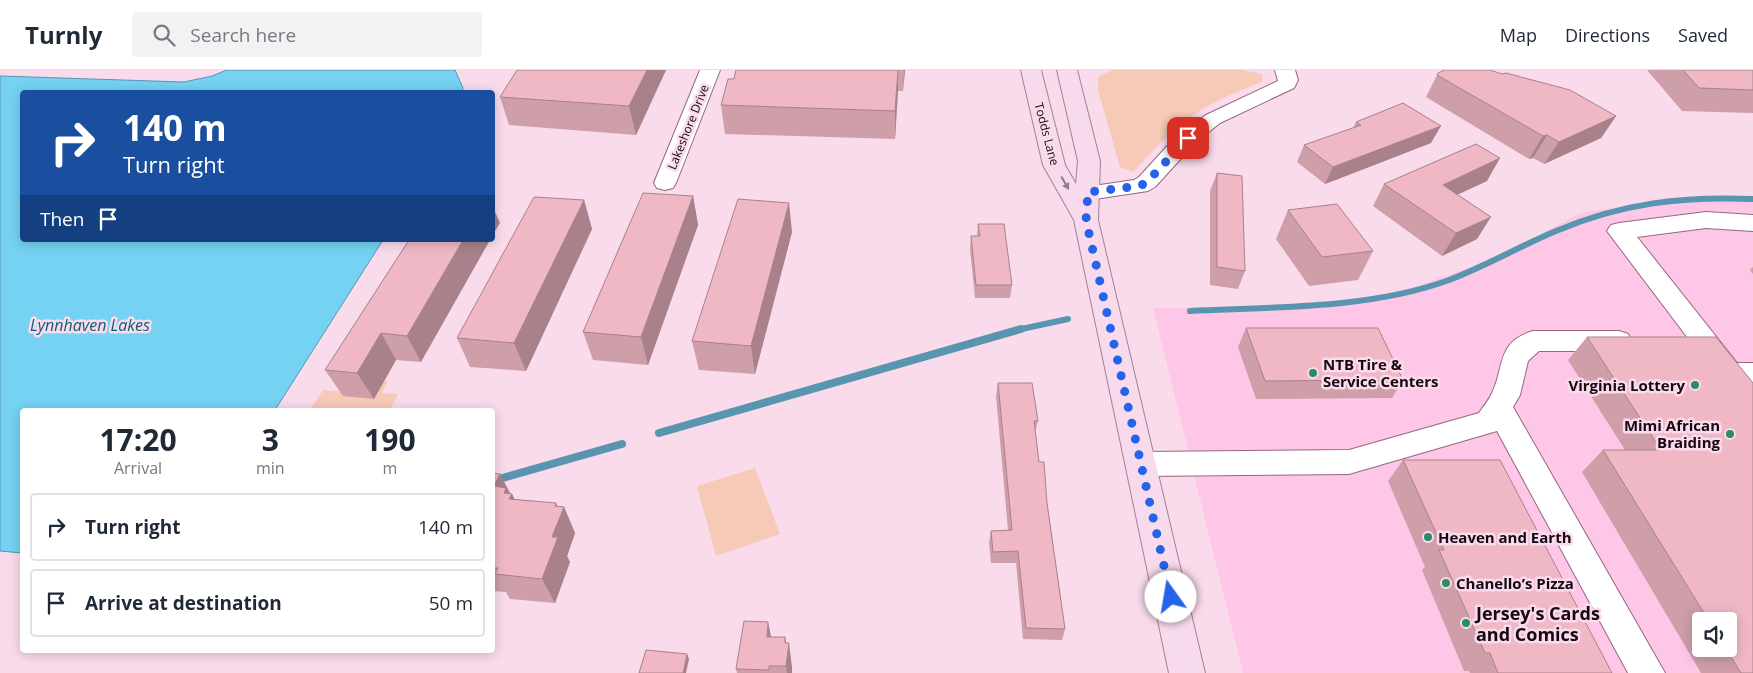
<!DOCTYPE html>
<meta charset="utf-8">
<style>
body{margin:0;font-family:"Open Sans",sans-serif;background:#f2f2f3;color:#1f2937;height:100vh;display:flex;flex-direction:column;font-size:19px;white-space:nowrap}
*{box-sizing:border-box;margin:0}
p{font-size:16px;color:#747a83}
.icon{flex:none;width:28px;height:28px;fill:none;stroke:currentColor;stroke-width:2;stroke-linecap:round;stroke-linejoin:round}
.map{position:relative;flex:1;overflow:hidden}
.panel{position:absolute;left:20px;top:338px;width:475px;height:245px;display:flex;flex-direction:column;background:#fff;border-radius:5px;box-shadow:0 2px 12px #0003}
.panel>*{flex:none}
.banner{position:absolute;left:20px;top:20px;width:475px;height:152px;border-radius:5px;box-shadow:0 2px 12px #0003;background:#1a4fa0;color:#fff;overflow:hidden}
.controls{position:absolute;left:1692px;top:542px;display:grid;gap:10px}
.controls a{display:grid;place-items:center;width:45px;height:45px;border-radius:5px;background:#fff;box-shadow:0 2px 12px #0003;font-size:25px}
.pin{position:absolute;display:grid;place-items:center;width:42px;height:42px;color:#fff;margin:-21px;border-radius:10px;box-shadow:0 2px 8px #0006}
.me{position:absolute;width:55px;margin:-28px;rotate:347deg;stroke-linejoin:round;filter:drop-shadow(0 0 4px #0008)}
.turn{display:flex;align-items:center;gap:18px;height:105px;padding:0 20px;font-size:22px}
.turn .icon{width:65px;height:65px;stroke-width:2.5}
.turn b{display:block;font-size:35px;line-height:42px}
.then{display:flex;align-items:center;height:48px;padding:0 20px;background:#0003;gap:10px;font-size:19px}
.eta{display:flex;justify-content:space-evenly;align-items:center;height:85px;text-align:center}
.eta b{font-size:30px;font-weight:700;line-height:35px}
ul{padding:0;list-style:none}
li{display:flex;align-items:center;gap:15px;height:68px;margin:0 10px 8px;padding:0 10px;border:2px solid #e0e1e3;border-radius:5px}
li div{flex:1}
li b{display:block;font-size:19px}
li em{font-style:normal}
header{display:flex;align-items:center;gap:30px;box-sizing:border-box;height:70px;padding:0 25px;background:#fff;border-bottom:1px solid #e0e1e3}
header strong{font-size:24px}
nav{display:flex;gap:28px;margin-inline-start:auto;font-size:18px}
.search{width:350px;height:45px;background:#f2f2f3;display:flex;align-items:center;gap:12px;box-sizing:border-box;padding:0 18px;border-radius:5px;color:#747a83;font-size:19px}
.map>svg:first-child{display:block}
.built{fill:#ffc7e7;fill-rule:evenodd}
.green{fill:#f7c9b7}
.water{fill:#75d2f3;stroke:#5995af}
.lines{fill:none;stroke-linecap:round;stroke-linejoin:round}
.stream-far1{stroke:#5995af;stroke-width:6}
.stream{stroke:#5995af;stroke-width:8}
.minor-casing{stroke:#926780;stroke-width:2}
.major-casing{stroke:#a58196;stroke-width:2}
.minor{fill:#fff;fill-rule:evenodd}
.major{fill:#f7daeb;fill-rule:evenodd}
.wall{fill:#ce9ea9;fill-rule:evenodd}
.shaded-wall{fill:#a8818a}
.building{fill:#f0b8c5;stroke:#a8818a}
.oneway{fill:#927b89}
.route{stroke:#2563eb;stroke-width:9;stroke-dasharray:0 16.2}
.poi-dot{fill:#2a8c65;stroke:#f9dbec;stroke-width:2}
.labels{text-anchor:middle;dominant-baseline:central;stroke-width:5;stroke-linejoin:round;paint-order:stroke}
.far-street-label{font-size:12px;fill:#170711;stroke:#f9dbec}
.poi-label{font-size:15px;font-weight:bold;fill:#170711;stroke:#f9dbec;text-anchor:start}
.water-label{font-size:16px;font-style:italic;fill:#0c5c73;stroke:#f9dbec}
.near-poi-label{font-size:18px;font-weight:bold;fill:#170711;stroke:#f9dbec;text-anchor:start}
</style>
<header>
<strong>Turnly</strong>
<div class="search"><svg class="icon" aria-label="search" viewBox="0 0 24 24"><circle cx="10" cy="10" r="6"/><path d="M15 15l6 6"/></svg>Search here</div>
<nav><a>Map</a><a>Directions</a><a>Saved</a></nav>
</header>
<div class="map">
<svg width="1753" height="603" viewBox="0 0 1753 603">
<rect width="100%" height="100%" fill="#f9dbec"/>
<!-- built -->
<path class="built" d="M 1701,126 L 1753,130 L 1753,603 L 1243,603 L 1153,238 L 1304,236 L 1404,221 L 1511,182 L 1579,143 ZM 1701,551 L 1729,551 L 1729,579 L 1701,579 Z"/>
<!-- green -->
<g class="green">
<path d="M 1112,0 L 1242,0 L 1262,4 L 1262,12 C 1237,22 1211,32 1189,48 C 1168,63 1151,83 1133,102 L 1120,97 L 1098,20 L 1098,7 Z"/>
<path d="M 347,308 L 388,311 L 382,323 L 398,324 L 390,340 L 310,340 L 323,320 L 339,321 Z"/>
<path d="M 755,398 L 780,464 L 716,486 L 697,416 Z"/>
</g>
<!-- water -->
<path class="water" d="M 227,0 L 455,0 L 463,18 L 462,22 L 22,22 L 22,170 L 383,170 L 275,340 L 22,340 L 22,483 L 0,481 L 0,6 L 184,12 L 212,6 Z"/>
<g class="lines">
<!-- stream-far1 -->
<g class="stream-far1">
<path d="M 1190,241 C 1274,237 1370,239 1449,210 C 1486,196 1520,176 1556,161 C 1622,133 1683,126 1753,129"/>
<path d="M 1017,260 L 1068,249"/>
</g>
<!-- stream -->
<g class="stream">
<path d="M 659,363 L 1021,259"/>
<path d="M 492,411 L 622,374"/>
</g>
<defs>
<g id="minor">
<path d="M 700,0 L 720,0 L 676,113 L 673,118 L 665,120 L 657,118 L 654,113 Z"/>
<path d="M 1275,0 L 1295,0 L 1298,10 L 1294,18 L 1220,53 L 1196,72 L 1155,117 L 1148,121 L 1088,130 L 1080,128 L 1076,123 L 1080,118 L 1134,110 L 1139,107 L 1180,62 L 1206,45 L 1278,11 Z"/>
<path d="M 1706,142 L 1753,145 L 1753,161 L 1706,158 L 1637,167 L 1737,293 L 1753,293 L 1753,344 L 1743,341 L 1607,161 L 1611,155 L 1619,153 Z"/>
<path d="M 1533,261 L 1619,261 L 1628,264 L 1632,271 L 1628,278 L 1619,281 L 1539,281 L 1528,291 L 1520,325 L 1513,337 L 1665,603 L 1628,603 L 1497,361 L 1349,404 L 1142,406 L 1131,403 L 1127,394 L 1131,385 L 1142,382 L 1349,380 L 1479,343 C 1483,337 1489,330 1492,323 C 1505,296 1496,272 1533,261 Z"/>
</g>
<path id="major" d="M 1021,0 L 1041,0 L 1065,95 L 1076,114 L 1078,91 L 1057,0 L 1077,0 L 1100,91 L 1098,150 L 1205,603 L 1169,603 L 1074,150 L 1043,95 Z"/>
</defs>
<!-- minor casing -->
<use href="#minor" class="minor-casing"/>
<!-- major casing -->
<use href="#major" class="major-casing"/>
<!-- minor -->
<use href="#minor" class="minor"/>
<!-- major -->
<use href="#major" class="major"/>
</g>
<!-- wall -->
<g class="wall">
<path d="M 666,0 L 636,65 L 509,55 L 500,27 Z"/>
<path d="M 736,0 L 905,0 L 903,21 L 898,21 L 895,69 L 725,64 L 721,35 L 734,9 Z"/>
<path d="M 1647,0 L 1753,0 L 1753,43 L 1682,41 Z"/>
<path d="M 1438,3 L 1616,46 L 1601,68 L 1544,94 L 1533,88 L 1529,89 L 1426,27 Z"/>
<path d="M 1356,52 L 1431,73 L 1325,114 L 1297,92 L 1304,75 L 1353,58 Z"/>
<path d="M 1217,103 L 1245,201 L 1238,219 L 1210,215 L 1210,121 Z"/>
<path d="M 1487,111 L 1458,124 L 1477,169 L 1442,186 L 1373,136 L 1384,114 Z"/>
<path d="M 693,126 L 698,155 L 648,295 L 593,290 L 583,262 Z"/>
<path d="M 584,130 L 592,159 L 526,301 L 470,297 L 457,268 Z"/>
<path d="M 1288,140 L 1373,181 L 1358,210 L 1309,216 L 1276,169 Z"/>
<path d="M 978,154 L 1012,215 L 1010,228 L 975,228 L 970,179 L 971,166 L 977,166 Z"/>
<path d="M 792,162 L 755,304 L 699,300 L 692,271 Z"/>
<path d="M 409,170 L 421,292 L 396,290 L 374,329 L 343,326 L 325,300 Z"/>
<path d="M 1753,197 L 1753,204 L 1750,200 Z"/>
<path d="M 1246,258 L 1403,310 L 1392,328 L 1256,329 L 1238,277 Z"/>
<path d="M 1587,267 L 1753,313 L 1753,603 L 1701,603 L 1582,402 L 1603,380 L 1625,380 L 1568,290 ZM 1701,551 L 1729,551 L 1729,579 L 1701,579 Z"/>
<path d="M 998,313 L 1038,351 L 1035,362 L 1039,392 L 1047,433 L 1065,559 L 1062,570 L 1023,569 L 1016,493 L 991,493 L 989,472 L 991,461 L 1008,460 L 996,326 Z"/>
<path d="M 1403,390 L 1612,603 L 1470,603 L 1469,601 L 1464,601 L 1422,500 L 1425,497 L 1388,411 Z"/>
<path d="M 492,403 L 500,404 L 510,424 L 512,424 L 514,429 L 564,437 L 575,463 L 567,486 L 570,492 L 555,533 L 510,529 L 506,522 L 492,521 Z"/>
<path d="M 771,567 L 785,567 L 792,597 L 792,603 L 737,603 L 736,599 Z"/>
</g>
<!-- shaded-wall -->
<g class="shaded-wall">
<path d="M 647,0 L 666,0 L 636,65 L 629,36 Z"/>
<path d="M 898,0 L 898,21 L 895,69 L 895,41 Z"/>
<path d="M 904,0 L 905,0 L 903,21 Z"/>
<path d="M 1616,46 L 1601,68 L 1544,94 L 1559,72 Z"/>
<path d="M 1441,56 L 1431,73 L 1325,114 L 1333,97 Z"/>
<path d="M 1547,65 L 1533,88 L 1529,89 L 1543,66 Z"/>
<path d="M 1500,88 L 1487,111 L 1431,137 L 1443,115 Z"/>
<path d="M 693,126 L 698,155 L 648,295 L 641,267 Z"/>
<path d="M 584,130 L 592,159 L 526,301 L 514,273 Z"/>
<path d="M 789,133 L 792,162 L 755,304 L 751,276 Z"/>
<path d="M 492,135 L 500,153 L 492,166 Z"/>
<path d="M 1491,147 L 1477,169 L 1442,186 L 1456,163 Z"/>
<path d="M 463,170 L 490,170 L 421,292 L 407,266 Z"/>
<path d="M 381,263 L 396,290 L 374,329 L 357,303 Z"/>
<path d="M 500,404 L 511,425 L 512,424 L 525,450 L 494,416 Z"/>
<path d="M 556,433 L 561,444 L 564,437 L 575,463 L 567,486 L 570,492 L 555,533 L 542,509 L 552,467 L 555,436 Z"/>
<path d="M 768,552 L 773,576 L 767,567 Z"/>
<path d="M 785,567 L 788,582 L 789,573 L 792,597 L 792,603 L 787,603 L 786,596 Z"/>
<path d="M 687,584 L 689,589 L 686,603 L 683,603 Z"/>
</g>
<!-- building -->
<g class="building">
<path d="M 517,0 L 647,0 L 629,36 L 500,27 Z"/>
<path d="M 736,0 L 898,0 L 895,41 L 721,35 L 728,9 L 734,9 Z"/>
<path d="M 1445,0 L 1490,0 L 1502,4 L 1506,3 L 1570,20 L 1616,46 L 1559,72 L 1547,65 L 1543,66 L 1437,5 L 1438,3 Z"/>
<path d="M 1683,0 L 1753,0 L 1753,20 L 1699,18 Z"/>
<path d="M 1403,33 L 1441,56 L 1333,97 L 1304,75 L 1361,55 L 1356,52 Z"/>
<path d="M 1476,74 L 1500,88 L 1443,115 L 1491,147 L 1456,163 L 1384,114 Z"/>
<path d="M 1217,103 L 1242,106 L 1245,201 L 1217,197 Z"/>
<path d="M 643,123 L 693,126 L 641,267 L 583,262 Z"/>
<path d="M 534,127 L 584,130 L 514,273 L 457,268 Z"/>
<path d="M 738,129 L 789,133 L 751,276 L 692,271 Z"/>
<path d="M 1337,134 L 1373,181 L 1322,187 L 1288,140 Z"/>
<path d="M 978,154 L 1004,154 L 1012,215 L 976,215 L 971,166 L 980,166 Z"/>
<path d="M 409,170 L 463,170 L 407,266 L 381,263 L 357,303 L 325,300 Z"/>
<path d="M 1246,258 L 1378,258 L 1403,310 L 1265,311 Z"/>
<path d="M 1587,267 L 1716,267 L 1753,313 L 1753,603 L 1741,603 L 1726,579 L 1729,579 L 1729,551 L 1709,551 L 1603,380 L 1661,380 Z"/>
<path d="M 998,313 L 1032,313 L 1038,351 L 1034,351 L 1039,392 L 1044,392 L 1047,433 L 1065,559 L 1026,558 L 1018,481 L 993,482 L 991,461 L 1012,460 Z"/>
<path d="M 1403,390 L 1500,390 L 1612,603 L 1498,603 L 1490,583 L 1485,583 L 1439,480 L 1444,480 Z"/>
<path d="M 492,403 L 500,404 L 494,416 L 506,418 L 504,423 L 512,424 L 509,429 L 556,433 L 555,436 L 564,437 L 552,467 L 558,467 L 542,509 L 495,504 L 498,498 L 492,498 Z"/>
<path d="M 744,551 L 768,552 L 767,567 L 785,567 L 785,573 L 789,573 L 786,596 L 769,596 L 769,600 L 736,599 Z"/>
<path d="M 646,580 L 687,584 L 683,603 L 639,603 Z"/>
</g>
<!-- one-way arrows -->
<defs><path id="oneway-solid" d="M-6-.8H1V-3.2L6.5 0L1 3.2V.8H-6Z" transform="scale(1.25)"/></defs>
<use class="oneway" href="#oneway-solid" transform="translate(1065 113) rotate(60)"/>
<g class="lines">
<!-- route -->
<path class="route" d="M 1171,527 L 1086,150 L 1088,122 L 1140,116 L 1147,112 L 1188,68"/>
</g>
<!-- markers -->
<g class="poi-dot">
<circle cx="1313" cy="303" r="5"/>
<circle cx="1695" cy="315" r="5"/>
<circle cx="1730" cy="364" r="5"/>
<circle cx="1428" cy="467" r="5"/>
<circle cx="1446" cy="513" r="5"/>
<circle cx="1466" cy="553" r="5"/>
</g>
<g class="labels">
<!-- far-street labels -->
<g class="far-street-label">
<text transform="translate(688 57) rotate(-68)">Lakeshore Drive</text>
<text transform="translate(1047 64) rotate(75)">Todds Lane</text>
</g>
<!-- poi labels -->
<g class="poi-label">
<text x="1323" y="294">NTB Tire &amp;<tspan x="1323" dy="17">Service Centers</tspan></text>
<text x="1685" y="315" text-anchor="end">Virginia Lottery</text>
<text x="1720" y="355" text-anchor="end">Mimi African<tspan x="1720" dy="17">Braiding</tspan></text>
<text x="1438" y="467">Heaven and Earth</text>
<text x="1456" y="513">Chanello’s Pizza</text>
</g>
<!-- water labels -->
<g class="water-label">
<text x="90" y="255">Lynnhaven Lakes</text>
</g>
<!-- near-poi labels -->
<g class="near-poi-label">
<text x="1476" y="543">Jersey's Cards<tspan x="1476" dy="21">and Comics</tspan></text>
</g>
</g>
</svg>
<div class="controls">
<a><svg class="icon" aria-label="sound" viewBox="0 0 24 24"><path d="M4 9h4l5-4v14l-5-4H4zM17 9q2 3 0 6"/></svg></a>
</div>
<div class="pin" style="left:1188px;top:68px;background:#d93025"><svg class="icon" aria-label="arrive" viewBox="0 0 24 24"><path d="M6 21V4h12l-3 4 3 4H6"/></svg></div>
<svg class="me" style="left:1171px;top:527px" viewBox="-20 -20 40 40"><circle r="19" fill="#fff"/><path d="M0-13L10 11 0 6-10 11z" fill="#2563eb"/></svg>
<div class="banner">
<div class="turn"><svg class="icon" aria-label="right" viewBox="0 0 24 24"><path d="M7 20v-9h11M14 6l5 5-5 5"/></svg><div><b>140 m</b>Turn right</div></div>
<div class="then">Then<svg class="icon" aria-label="arrive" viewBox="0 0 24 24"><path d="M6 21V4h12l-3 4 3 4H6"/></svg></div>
</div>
<section class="panel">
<div class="eta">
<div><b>17:20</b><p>Arrival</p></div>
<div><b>3</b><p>min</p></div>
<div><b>190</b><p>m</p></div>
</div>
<ul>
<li><svg class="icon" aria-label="right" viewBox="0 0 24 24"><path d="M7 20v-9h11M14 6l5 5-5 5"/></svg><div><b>Turn right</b></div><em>140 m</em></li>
<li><svg class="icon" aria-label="arrive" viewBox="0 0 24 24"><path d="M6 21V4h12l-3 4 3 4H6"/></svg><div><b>Arrive at destination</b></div><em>50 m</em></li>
</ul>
</section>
</div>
